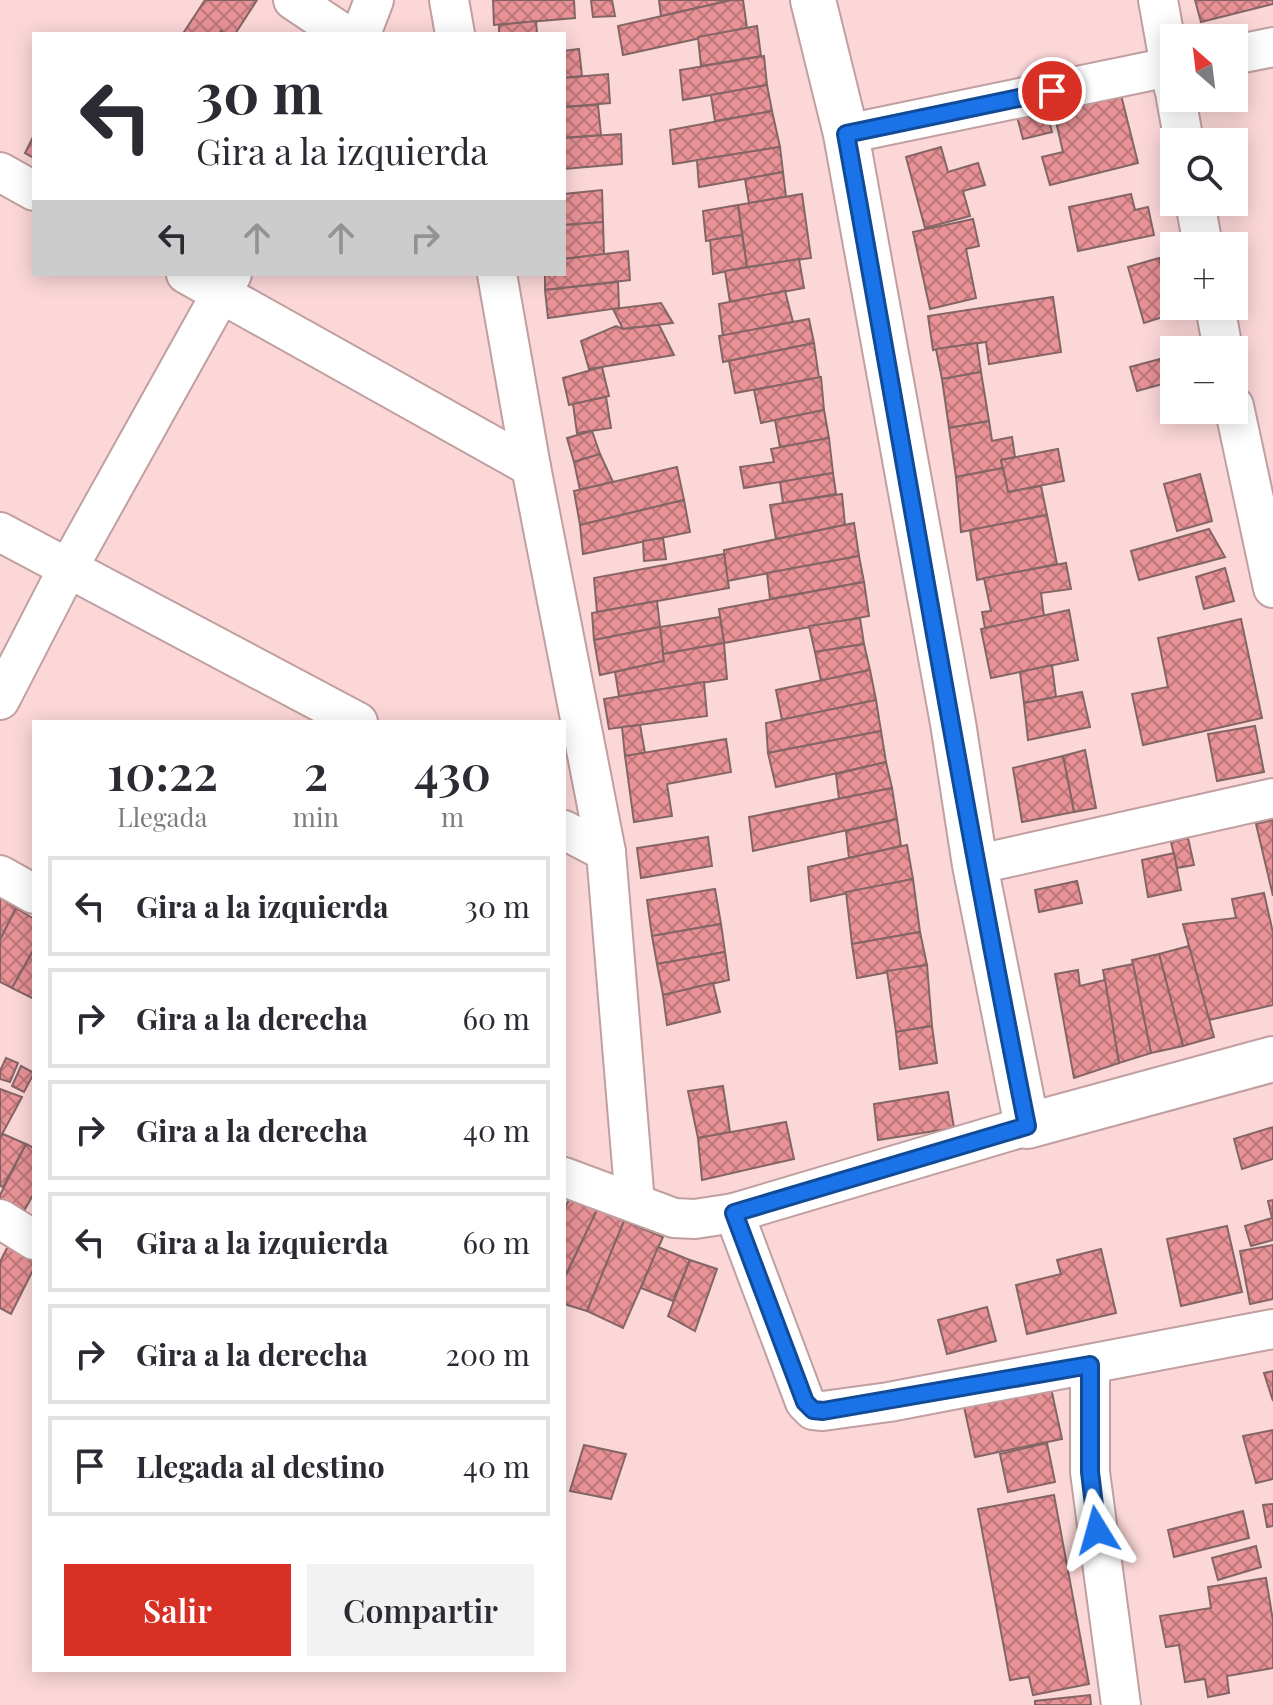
<!DOCTYPE html>
<html lang="es">
<meta charset="utf-8">
<style>
body{margin:0;font-family:"Playfair Display",serif;background:#f2f2f3;color:#2b2b33;height:100vh;display:flex;flex-direction:column;font-size:30px;white-space:nowrap}
*{box-sizing:border-box;margin:0}
p{font-size:26px;color:#7c7c81}
.icon{flex:none;width:44px;height:44px;fill:none;stroke:currentColor;stroke-width:2;stroke-linecap:round;stroke-linejoin:round}
.map{position:relative;flex:1;overflow:hidden}
.sheet{position:absolute;left:32px;top:720px;width:534px;height:952px;display:flex;flex-direction:column;background:#fff;border-radius:0px;box-shadow:0 4px 20px #0003}
.sheet>*{flex:none}
.top-card{position:absolute;left:32px;top:32px;width:534px;height:244px;border-radius:0px;box-shadow:0 4px 20px #0003;background:#fff;color:#2b2b33;overflow:hidden}
.needle{width:52px;rotate:332deg}
.tools{position:absolute;left:1160px;top:24px;display:grid;gap:16px}
.tools a{display:grid;place-items:center;width:88px;height:88px;border-radius:0px;background:#fff;box-shadow:0 4px 20px #0003;font-size:40px}
.pin{position:absolute;display:grid;place-items:center;width:68px;height:68px;color:#fff;margin:-34px;border:4px solid #fff;border-radius:50%;box-shadow:0 2px 8px #0007}
.me{position:absolute;width:88px;margin:-44px;rotate:352deg;stroke-linejoin:round;filter:drop-shadow(0 0 6px #0008)}
.turn{display:flex;align-items:center;gap:28px;height:168px;padding:0 32px;font-size:36px}
.turn .icon{width:104px;height:104px;stroke-width:2.5}
.turn b{display:block;font-size:56px;line-height:68px}
.lanes{display:flex;align-items:center;height:76px;padding:0 32px;background:#0003;justify-content:center;gap:40px;direction:ltr}
.lanes .off{opacity:.35}
.eta{display:flex;justify-content:space-evenly;align-items:center;height:136px;text-align:center}
.eta b{font-size:48px;font-weight:600;line-height:56px}
.primary-button{display:flex;gap:16px;margin-top:auto;padding:16px 32px}
.primary-button a{flex:1;height:92px;border-radius:0px;background:#d93025;color:#fff;font-size:32px;font-weight:600;line-height:92px;text-align:center}
.primary-button a+a{background:#f2f2f3;color:#2b2b33}
ul{padding:0;list-style:none}
li{display:flex;align-items:center;gap:24px;height:100px;margin:0 16px 12px;padding:0 16px;border:4px solid #e1e1e2;border-radius:0px}
li div{flex:1}
li b{display:block;font-size:30px}
li em{font-style:normal}
.map>svg:first-child{display:block}
.building{fill:url(#building-cross-hatch);stroke:#846566;stroke-width:2}
.lines{fill:none;stroke-linecap:round;stroke-linejoin:round}
.street-casing{stroke:#c19fa0;stroke-width:42}
.secondary-casing{stroke:#c19fa0;stroke-width:48}
.street{stroke:#fff;stroke-width:38}
.secondary{stroke:#fff;stroke-width:44}
.route-casing{stroke:#114b97;stroke-width:20}
.route{stroke:#1a73e8;stroke-width:14}
</style>
<div class="map">
<svg width="1273" height="1705" viewBox="0 0 1273 1705">
<defs>
<pattern id="building-cross-hatch" width="8" height="8" patternUnits="userSpaceOnUse" patternTransform="scale(2)"><rect width="8" height="8" fill="#e89296"/><path d="M0 0l8 8M0 8l8-8" fill="none" stroke="#bc767a"/></pattern>
</defs>
<rect width="100%" height="100%" fill="#fbd7d8"/>
<!-- building -->
<g class="building">
<path d="M 205,0 L 257,0 L 235,34 L 225,34 L 221,31 L 219,34 L 187,34 L 184,32 Z"/>
<path d="M 493,0 L 574,0 L 575,18 L 494,25 Z"/>
<path d="M 591,0 L 612,0 L 615,16 L 593,17 Z"/>
<path d="M 659,0 L 732,0 L 661,16 Z"/>
<path d="M 732,0 L 743,0 L 747,28 L 623,55 L 618,26 Z"/>
<path d="M 1195,0 L 1273,0 L 1273,4 L 1201,22 Z"/>
<path d="M 536,21 L 537,34 L 499,34 L 499,25 Z"/>
<path d="M 757,26 L 761,56 L 701,66 L 698,37 Z"/>
<path d="M 579,49 L 582,76 L 564,78 L 564,51 Z"/>
<path d="M 764,56 L 767,85 L 683,100 L 680,70 Z"/>
<path d="M 608,74 L 610,103 L 564,107 L 564,78 Z"/>
<path d="M 767,85 L 772,111 L 715,121 L 711,95 Z"/>
<path d="M 1119,87 L 1138,163 L 1050,185 L 1042,157 L 1063,152 L 1052,104 Z"/>
<path d="M 598,105 L 601,135 L 564,138 L 564,107 Z"/>
<path d="M 1045,105 L 1052,132 L 1023,139 L 1016,113 Z"/>
<path d="M 772,111 L 780,147 L 673,164 L 670,130 Z"/>
<path d="M 621,134 L 622,164 L 564,169 L 564,138 Z"/>
<path d="M 34,135 L 34,158 L 25,153 Z"/>
<path d="M 780,147 L 783,172 L 699,187 L 697,160 Z"/>
<path d="M 941,147 L 948,172 L 978,163 L 985,185 L 963,191 L 970,216 L 925,228 L 906,157 Z"/>
<path d="M 783,172 L 786,197 L 749,203 L 745,179 Z"/>
<path d="M 602,190 L 603,222 L 564,225 L 564,194 Z"/>
<path d="M 802,194 L 811,258 L 747,267 L 738,205 Z"/>
<path d="M 1131,194 L 1135,210 L 1148,207 L 1154,235 L 1078,251 L 1069,207 Z"/>
<path d="M 738,205 L 742,235 L 706,241 L 703,211 Z"/>
<path d="M 973,219 L 979,246 L 966,249 L 976,298 L 930,309 L 913,232 Z"/>
<path d="M 603,222 L 604,254 L 564,259 L 564,225 Z"/>
<path d="M 742,235 L 747,267 L 713,274 L 710,240 Z"/>
<path d="M 628,251 L 630,280 L 545,290 L 545,274 L 564,274 L 564,259 Z"/>
<path d="M 1159,258 L 1175,313 L 1144,323 L 1128,267 Z"/>
<path d="M 799,259 L 804,288 L 730,302 L 725,271 Z"/>
<path d="M 618,282 L 619,308 L 548,318 L 545,290 Z"/>
<path d="M 785,291 L 793,322 L 723,336 L 719,304 Z"/>
<path d="M 1053,297 L 1061,352 L 989,364 L 986,342 L 933,350 L 928,316 Z"/>
<path d="M 661,303 L 673,323 L 623,329 L 613,309 Z"/>
<path d="M 809,319 L 814,343 L 723,362 L 719,336 Z"/>
<path d="M 659,325 L 674,355 L 589,369 L 581,341 L 616,326 L 623,329 Z"/>
<path d="M 814,343 L 819,378 L 735,393 L 729,361 Z"/>
<path d="M 977,343 L 981,372 L 942,379 L 936,349 Z"/>
<path d="M 1160,359 L 1166,383 L 1137,391 L 1130,367 Z"/>
<path d="M 602,367 L 609,396 L 569,405 L 563,378 Z"/>
<path d="M 981,372 L 989,421 L 949,428 L 942,379 Z"/>
<path d="M 821,377 L 824,410 L 761,423 L 754,390 Z"/>
<path d="M 606,397 L 611,428 L 577,433 L 573,404 Z"/>
<path d="M 824,410 L 829,438 L 780,447 L 775,420 Z"/>
<path d="M 989,421 L 992,441 L 1012,437 L 1015,457 L 1001,460 L 1003,468 L 956,477 L 949,428 Z"/>
<path d="M 592,431 L 600,454 L 574,462 L 567,438 Z"/>
<path d="M 829,438 L 833,473 L 744,488 L 740,467 L 774,462 L 771,449 Z"/>
<path d="M 1058,449 L 1064,481 L 1008,492 L 1001,460 Z"/>
<path d="M 600,454 L 613,482 L 580,490 L 574,462 Z"/>
<path d="M 677,467 L 684,500 L 580,525 L 574,491 Z"/>
<path d="M 1003,468 L 1008,492 L 1041,486 L 1047,515 L 961,532 L 956,477 Z"/>
<path d="M 833,473 L 836,494 L 783,503 L 780,482 Z"/>
<path d="M 1200,474 L 1212,521 L 1177,531 L 1164,484 Z"/>
<path d="M 842,494 L 845,525 L 776,539 L 770,505 Z"/>
<path d="M 684,500 L 690,532 L 583,554 L 580,525 Z"/>
<path d="M 1047,515 L 1057,564 L 977,580 L 970,530 Z"/>
<path d="M 854,523 L 859,556 L 727,581 L 724,550 Z"/>
<path d="M 1209,529 L 1225,557 L 1139,580 L 1131,551 Z"/>
<path d="M 663,538 L 666,559 L 644,561 L 643,541 Z"/>
<path d="M 724,554 L 729,588 L 597,612 L 594,578 Z"/>
<path d="M 859,556 L 864,582 L 770,599 L 767,573 Z"/>
<path d="M 1066,563 L 1071,589 L 1041,593 L 1044,616 L 985,628 L 982,612 L 991,611 L 984,578 Z"/>
<path d="M 1225,568 L 1234,601 L 1204,609 L 1196,577 Z"/>
<path d="M 864,582 L 869,616 L 724,643 L 719,609 Z"/>
<path d="M 657,601 L 660,627 L 594,640 L 592,613 Z"/>
<path d="M 1069,610 L 1078,660 L 991,678 L 981,629 Z"/>
<path d="M 720,617 L 724,643 L 663,654 L 660,627 Z"/>
<path d="M 860,618 L 864,644 L 815,652 L 809,626 Z"/>
<path d="M 1241,619 L 1262,718 L 1143,745 L 1132,694 L 1168,687 L 1158,638 Z"/>
<path d="M 660,627 L 664,661 L 600,675 L 594,640 Z"/>
<path d="M 724,643 L 727,679 L 619,696 L 615,672 L 664,661 L 663,654 Z"/>
<path d="M 864,644 L 870,670 L 821,681 L 815,652 Z"/>
<path d="M 1052,665 L 1056,697 L 1024,703 L 1020,672 Z"/>
<path d="M 870,670 L 876,700 L 782,720 L 776,690 Z"/>
<path d="M 704,682 L 707,716 L 609,729 L 604,699 Z"/>
<path d="M 1082,692 L 1090,727 L 1028,740 L 1024,703 Z"/>
<path d="M 876,700 L 881,731 L 768,753 L 766,723 Z"/>
<path d="M 640,725 L 645,753 L 625,756 L 622,727 Z"/>
<path d="M 1255,726 L 1264,772 L 1217,781 L 1208,734 Z"/>
<path d="M 881,731 L 886,762 L 776,787 L 768,753 Z"/>
<path d="M 726,739 L 731,772 L 667,784 L 672,816 L 634,822 L 625,756 Z"/>
<path d="M 1085,750 L 1096,808 L 1074,812 L 1063,756 Z"/>
<path d="M 1063,756 L 1074,812 L 1022,822 L 1013,768 Z"/>
<path d="M 886,762 L 892,788 L 839,799 L 836,774 Z"/>
<path d="M 892,788 L 897,819 L 753,851 L 749,817 Z"/>
<path d="M 897,819 L 901,846 L 849,858 L 846,831 Z"/>
<path d="M 1273,820 L 1273,896 L 1256,824 Z"/>
<path d="M 708,837 L 712,866 L 641,878 L 637,848 Z"/>
<path d="M 1188,838 L 1194,865 L 1177,868 L 1171,842 Z"/>
<path d="M 907,845 L 913,879 L 811,901 L 808,867 Z"/>
<path d="M 1174,853 L 1181,890 L 1148,897 L 1142,860 Z"/>
<path d="M 913,879 L 920,932 L 852,944 L 846,892 Z"/>
<path d="M 1077,881 L 1082,903 L 1039,912 L 1035,890 Z"/>
<path d="M 715,889 L 721,924 L 652,936 L 647,900 Z"/>
<path d="M 1264,893 L 1273,933 L 1273,1005 L 1209,1020 L 1183,924 L 1236,918 L 1232,899 Z"/>
<path d="M 0,897 L 16,908 L 0,940 Z"/>
<path d="M 16,908 L 34,919 L 34,949 L 12,988 L 0,982 L 0,940 Z"/>
<path d="M 721,924 L 725,952 L 657,964 L 652,936 Z"/>
<path d="M 920,932 L 927,965 L 857,978 L 852,944 Z"/>
<path d="M 1189,946 L 1214,1037 L 1183,1046 L 1159,954 Z"/>
<path d="M 34,949 L 34,999 L 12,988 Z"/>
<path d="M 725,952 L 729,980 L 663,995 L 657,964 Z"/>
<path d="M 1159,954 L 1183,1046 L 1151,1053 L 1132,960 Z"/>
<path d="M 1133,964 L 1151,1053 L 1119,1063 L 1103,970 Z"/>
<path d="M 927,965 L 932,1026 L 896,1032 L 887,971 Z"/>
<path d="M 1078,970 L 1080,986 L 1105,980 L 1119,1063 L 1074,1078 L 1055,974 Z"/>
<path d="M 713,983 L 720,1012 L 667,1025 L 663,995 Z"/>
<path d="M 932,1026 L 937,1063 L 900,1069 L 896,1032 Z"/>
<path d="M 6,1058 L 18,1063 L 10,1082 L 0,1079 L 0,1071 Z"/>
<path d="M 21,1066 L 34,1073 L 24,1092 L 12,1086 Z"/>
<path d="M 723,1086 L 730,1132 L 698,1138 L 688,1091 Z"/>
<path d="M 0,1089 L 22,1097 L 0,1138 Z"/>
<path d="M 948,1092 L 954,1128 L 878,1140 L 874,1104 Z"/>
<path d="M 786,1122 L 794,1159 L 702,1180 L 698,1138 Z"/>
<path d="M 1273,1127 L 1273,1159 L 1242,1169 L 1234,1139 Z"/>
<path d="M 3,1134 L 26,1144 L 3,1187 L 0,1186 L 0,1138 Z"/>
<path d="M 26,1144 L 34,1148 L 34,1193 L 23,1213 L 0,1203 L 0,1195 Z"/>
<path d="M 571,1196 L 598,1208 L 564,1279 L 564,1209 Z"/>
<path d="M 1273,1200 L 1273,1240 L 1251,1246 L 1245,1226 L 1272,1218 L 1268,1201 Z"/>
<path d="M 598,1208 L 624,1221 L 587,1311 L 564,1304 L 564,1279 Z"/>
<path d="M 624,1221 L 663,1237 L 623,1328 L 587,1311 Z"/>
<path d="M 1227,1226 L 1242,1292 L 1181,1306 L 1167,1239 Z"/>
<path d="M 1273,1245 L 1273,1299 L 1250,1304 L 1240,1251 Z"/>
<path d="M 8,1246 L 34,1262 L 34,1268 L 11,1314 L 0,1308 L 0,1262 Z"/>
<path d="M 658,1247 L 690,1260 L 673,1301 L 641,1288 Z"/>
<path d="M 1101,1249 L 1116,1313 L 1027,1334 L 1016,1285 L 1061,1274 L 1057,1260 Z"/>
<path d="M 690,1260 L 717,1269 L 695,1331 L 668,1316 Z"/>
<path d="M 987,1307 L 996,1341 L 947,1354 L 938,1320 Z"/>
<path d="M 1273,1371 L 1273,1401 L 1264,1373 Z"/>
<path d="M 1048,1374 L 1062,1439 L 975,1457 L 961,1393 Z"/>
<path d="M 1273,1430 L 1273,1479 L 1256,1483 L 1243,1436 Z"/>
<path d="M 1047,1443 L 1055,1482 L 1008,1492 L 1000,1454 Z"/>
<path d="M 584,1445 L 626,1454 L 611,1499 L 570,1491 Z"/>
<path d="M 1054,1495 L 1089,1684 L 1033,1695 L 1029,1677 L 1010,1680 L 978,1509 Z"/>
<path d="M 1273,1504 L 1273,1526 L 1267,1527 L 1263,1505 Z"/>
<path d="M 1243,1511 L 1249,1538 L 1174,1557 L 1168,1530 Z"/>
<path d="M 1256,1546 L 1261,1567 L 1218,1580 L 1212,1558 Z"/>
<path d="M 1266,1578 L 1273,1621 L 1273,1668 L 1227,1676 L 1229,1693 L 1208,1697 L 1205,1679 L 1185,1682 L 1179,1645 L 1166,1647 L 1160,1616 L 1211,1608 L 1208,1587 Z"/>
<path d="M 1090,1695 L 1091,1705 L 1035,1705 L 1035,1701 Z"/>
</g>
<g class="lines">
<defs>
<g id="street">
<path d="M 293,0 L 344,34"/>
<path d="M 449,0 L 455,34"/>
<path d="M 1158,0 L 1174,89"/>
<path d="M 361,34 L 374,0"/>
<path d="M 1234,55 L 1273,47"/>
<path d="M 1176,98 L 1184,142"/>
<path d="M 846,134 L 1174,66"/>
<path d="M 0,172 L 34,191"/>
<path d="M 1195,202 L 1203,246"/>
<path d="M 186,274 L 531,467"/>
<path d="M 497,274 L 531,467 L 606,852 L 635,1203"/>
<path d="M 1215,306 L 1223,350"/>
<path d="M 1234,406 L 1273,588"/>
<path d="M 0,532 L 358,722"/>
<path d="M 0,700 L 67,570 L 232,274"/>
<path d="M 564,830 L 606,852"/>
<path d="M 975,865 L 1273,798"/>
<path d="M 0,875 L 34,894"/>
<path d="M 564,1177 L 674,1218 L 695,1219 L 734,1213 L 1027,1126"/>
<path d="M 734,1213 L 805,1402 L 813,1410 L 823,1411 L 889,1402 L 1273,1329"/>
<path d="M 0,1219 L 34,1240"/>
<path d="M 1090,1365 L 1090,1472 L 1121,1705"/>
</g>
<path id="secondary" d="M 813,0 L 846,134 L 953,723 L 975,865 L 1027,1126 L 1273,1059"/>
</defs>
<!-- street casing -->
<use href="#street" class="street-casing"/>
<!-- secondary casing -->
<use href="#secondary" class="secondary-casing"/>
<!-- street -->
<use href="#street" class="street"/>
<!-- secondary -->
<use href="#secondary" class="secondary"/>
</g>
<g class="lines">
<defs>
<path id="route" d="M 1052,91 L 846,134 C 906,465 961,796 1027,1126 L 734,1213 L 805,1402 L 813,1410 L 823,1411 L 1090,1365 L 1090,1472 L 1097,1530"/>
</defs>
<!-- route casing -->
<use href="#route" class="route-casing"/>
<!-- route -->
<use href="#route" class="route"/>
</g>
</svg>
<div class="tools">
<a><svg class="needle" viewBox="-14 -14 28 28"><path d="M0-13l5 13h-10z" fill="#e53935"/><path d="M0 13l5-13h-10z" fill="#7c7c81"/></svg></a>
<a><svg class="icon" aria-label="search" viewBox="0 0 24 24"><circle cx="10" cy="10" r="6"/><path d="M15 15l6 6"/></svg></a>
<a>+</a>
<a>−</a>
</div>
<div class="pin" style="left:1052px;top:91px;background:#d93025"><svg class="icon" aria-label="arrive" viewBox="0 0 24 24"><path d="M6 21V4h12l-3 4 3 4H6"/></svg></div>
<svg class="me" style="left:1097px;top:1530px" viewBox="-20 -20 40 40"><path d="M0-17L14 15 0 8-14 15z" fill="#1a73e8" stroke="#fff" stroke-width="4"/></svg>
<div class="top-card">
<div class="turn"><svg class="icon" aria-label="left" viewBox="0 0 24 24"><path d="M17 20v-9H6M10 6l-5 5 5 5"/></svg><div><b>30 m</b>Gira a la izquierda</div></div>
<div class="lanes"><svg class="icon" aria-label="left" viewBox="0 0 24 24"><path d="M17 20v-9H6M10 6l-5 5 5 5"/></svg><svg class="icon off" aria-label="ahead" viewBox="0 0 24 24"><path d="M12 20V5M6 11l6-6 6 6"/></svg><svg class="icon off" aria-label="ahead" viewBox="0 0 24 24"><path d="M12 20V5M6 11l6-6 6 6"/></svg><svg class="icon off" aria-label="right" viewBox="0 0 24 24"><path d="M7 20v-9h11M14 6l5 5-5 5"/></svg></div>
</div>
<section class="sheet">
<div class="eta">
<div><b>10:22</b><p>Llegada</p></div>
<div><b>2</b><p>min</p></div>
<div><b>430</b><p>m</p></div>
</div>
<ul>
<li><svg class="icon" aria-label="left" viewBox="0 0 24 24"><path d="M17 20v-9H6M10 6l-5 5 5 5"/></svg><div><b>Gira a la izquierda</b></div><em>30 m</em></li>
<li><svg class="icon" aria-label="right" viewBox="0 0 24 24"><path d="M7 20v-9h11M14 6l5 5-5 5"/></svg><div><b>Gira a la derecha</b></div><em>60 m</em></li>
<li><svg class="icon" aria-label="right" viewBox="0 0 24 24"><path d="M7 20v-9h11M14 6l5 5-5 5"/></svg><div><b>Gira a la derecha</b></div><em>40 m</em></li>
<li><svg class="icon" aria-label="left" viewBox="0 0 24 24"><path d="M17 20v-9H6M10 6l-5 5 5 5"/></svg><div><b>Gira a la izquierda</b></div><em>60 m</em></li>
<li><svg class="icon" aria-label="right" viewBox="0 0 24 24"><path d="M7 20v-9h11M14 6l5 5-5 5"/></svg><div><b>Gira a la derecha</b></div><em>200 m</em></li>
<li><svg class="icon" aria-label="arrive" viewBox="0 0 24 24"><path d="M6 21V4h12l-3 4 3 4H6"/></svg><div><b>Llegada al destino</b></div><em>40 m</em></li>
</ul>
<div class="primary-button"><a>Salir</a><a>Compartir</a></div>
</section>
</div>
